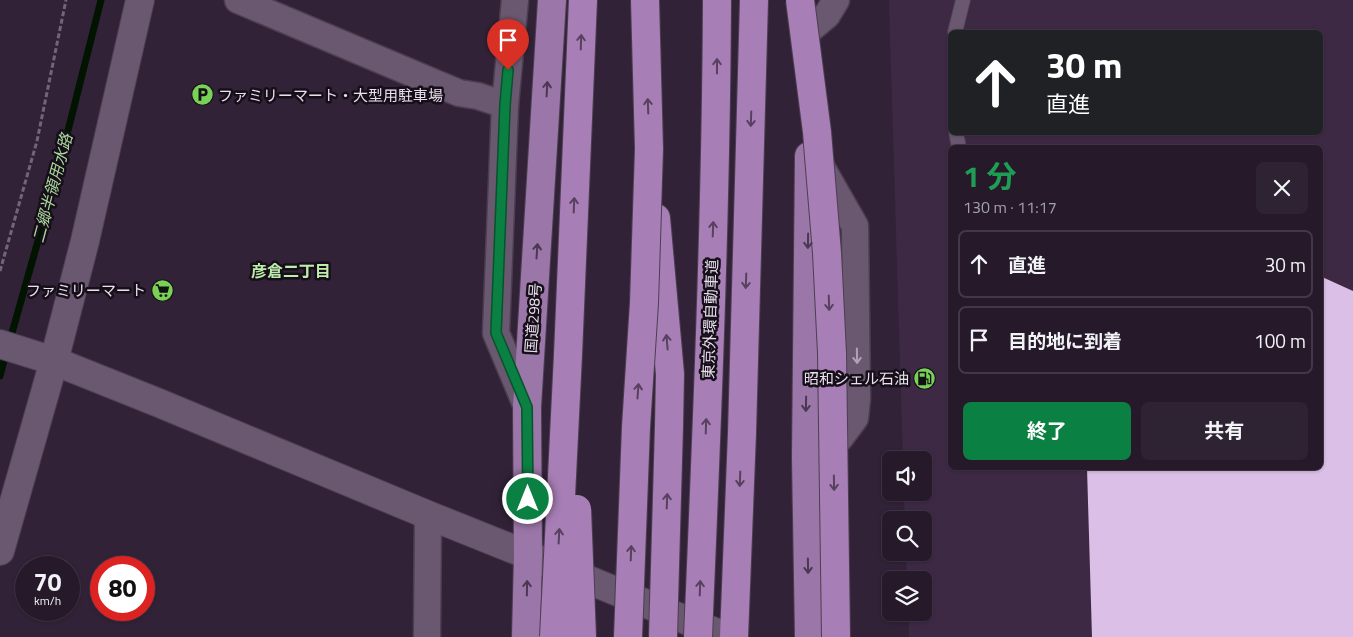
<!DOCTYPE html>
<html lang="ja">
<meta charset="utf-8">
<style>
body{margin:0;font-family:"Titillium Web","Noto Sans JP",sans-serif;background:#2e2332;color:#f1f3f6;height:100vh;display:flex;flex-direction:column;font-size:19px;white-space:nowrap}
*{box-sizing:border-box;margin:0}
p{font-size:16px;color:#a4a1a8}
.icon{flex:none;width:28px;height:28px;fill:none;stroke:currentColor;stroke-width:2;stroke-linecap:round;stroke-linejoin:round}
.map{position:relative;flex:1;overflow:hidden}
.details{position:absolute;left:948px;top:145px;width:375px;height:325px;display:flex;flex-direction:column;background:#261a2a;border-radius:8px;box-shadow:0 1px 4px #0004,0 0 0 1px #423847}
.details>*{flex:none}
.banner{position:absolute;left:948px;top:30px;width:375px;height:105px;border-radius:8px;box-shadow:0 1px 4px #0004,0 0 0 1px #423847;background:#202124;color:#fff;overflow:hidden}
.tools{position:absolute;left:882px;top:451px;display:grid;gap:10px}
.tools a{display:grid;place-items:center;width:50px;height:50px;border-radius:8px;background:#261a2a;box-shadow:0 1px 4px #0004,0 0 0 1px #423847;font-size:25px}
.speed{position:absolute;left:15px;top:556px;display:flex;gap:10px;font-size:25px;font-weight:700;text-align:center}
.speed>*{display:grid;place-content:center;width:65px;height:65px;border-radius:50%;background:#261a2a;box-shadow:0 1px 4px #0004,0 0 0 1px #423847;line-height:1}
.speed small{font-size:12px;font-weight:400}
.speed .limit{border:8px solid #d22;background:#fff;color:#111}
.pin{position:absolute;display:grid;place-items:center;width:42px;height:42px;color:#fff;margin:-51px -21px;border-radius:50% 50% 50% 0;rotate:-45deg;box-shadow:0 0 5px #0007}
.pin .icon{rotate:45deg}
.me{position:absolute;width:55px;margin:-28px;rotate:0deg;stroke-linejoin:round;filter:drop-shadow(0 0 4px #0008)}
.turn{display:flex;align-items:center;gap:18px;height:105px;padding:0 15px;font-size:22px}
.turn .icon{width:65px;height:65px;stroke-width:2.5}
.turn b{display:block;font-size:35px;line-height:42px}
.round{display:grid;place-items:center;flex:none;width:52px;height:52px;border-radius:8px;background:#2e2332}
.head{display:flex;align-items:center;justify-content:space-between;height:85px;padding:0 15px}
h1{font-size:30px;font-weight:700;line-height:38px;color:#1e9e55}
.cta{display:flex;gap:10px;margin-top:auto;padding:10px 15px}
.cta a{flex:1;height:58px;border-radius:8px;background:#0b8043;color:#fff;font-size:20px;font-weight:700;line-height:58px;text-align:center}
.cta a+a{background:#2e2332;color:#f1f3f6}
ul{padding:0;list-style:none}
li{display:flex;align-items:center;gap:15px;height:68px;margin:0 10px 8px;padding:0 5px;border:2px solid #423847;border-radius:8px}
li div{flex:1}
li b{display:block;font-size:19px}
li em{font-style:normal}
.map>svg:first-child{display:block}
.built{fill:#3e2945;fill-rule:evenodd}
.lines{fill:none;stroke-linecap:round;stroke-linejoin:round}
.stream{stroke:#011400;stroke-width:7}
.building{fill:#dbbfe6}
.service-casing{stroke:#4c3e50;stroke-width:16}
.minor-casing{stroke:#4c3e50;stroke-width:29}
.tertiary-casing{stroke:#4c3e50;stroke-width:30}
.trunk-casing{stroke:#4c3e50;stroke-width:30}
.motorway-casing{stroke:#4c3e50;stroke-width:30}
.path{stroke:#736578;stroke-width:3;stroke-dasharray:5 2.5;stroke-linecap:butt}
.service{stroke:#6a5871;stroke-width:14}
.minor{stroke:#6a5871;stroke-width:26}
.tertiary{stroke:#6a5871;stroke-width:28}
.trunk{stroke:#9b76a8;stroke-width:28}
.motorway{stroke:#a77eb5;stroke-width:28}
.motorway-bridge-casing{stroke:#4c3e50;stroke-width:30;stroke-linecap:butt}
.motorway-bridge{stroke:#a77eb5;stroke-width:28}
.oneway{stroke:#57415f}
.oneway2{stroke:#4b3852}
.oneway3{stroke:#b0a2b5}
.route-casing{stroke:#07532c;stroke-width:12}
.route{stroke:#0b8043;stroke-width:9}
.labels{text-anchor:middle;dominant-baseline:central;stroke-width:5;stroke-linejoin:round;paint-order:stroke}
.poi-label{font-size:15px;fill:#e9dfed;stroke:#160f19;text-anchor:end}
.street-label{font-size:15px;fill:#e9dfed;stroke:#160f19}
.water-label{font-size:16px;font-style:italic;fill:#aad69c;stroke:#160f19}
.neighbourhood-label{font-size:16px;font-weight:bold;fill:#bdedac;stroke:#160f19}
</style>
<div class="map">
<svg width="1353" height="637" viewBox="0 0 1353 637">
<rect width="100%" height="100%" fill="#322238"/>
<!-- built -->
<path class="built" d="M 889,0 L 1353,0 L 1353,637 L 909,637 L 909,613 L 924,612 L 924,580 L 907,580 L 906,553 L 924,552 L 924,520 L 905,520 L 904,493 L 924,492 L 924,460 L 903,460 ZM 950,32 L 1320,32 L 1320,132 L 950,132 ZM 950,148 L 1320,148 L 1320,468 L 950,468 Z"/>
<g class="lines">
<!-- stream -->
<g class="stream">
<path d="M 10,340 L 58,170 L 101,0"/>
<path d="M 0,376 L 6,353"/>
</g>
</g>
<!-- building -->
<path class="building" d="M 1320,276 L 1353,291 L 1353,637 L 1092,637 L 1087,468 L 1320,468 Z"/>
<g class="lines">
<defs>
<g id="service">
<path d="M 955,32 L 963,0"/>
<path d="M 956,132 L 959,148"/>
</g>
<g id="minor">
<path d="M 238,0 L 459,93 L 478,96 L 505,105"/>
<path d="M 515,0 L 505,105 L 496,333 L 527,407"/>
<path d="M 809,30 L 827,15 L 836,0"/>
<path d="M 819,163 L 855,226 L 857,399 L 855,418 L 840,438 L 819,450"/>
<path d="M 427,637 L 428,515"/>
</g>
<g id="tertiary">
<path d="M 0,344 L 54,361 L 159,403 L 428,515 L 528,555 L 727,637"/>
<path d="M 0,551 L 54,361 L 85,241 L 140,0"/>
</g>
<g id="trunk">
<path d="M 809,156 L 806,458 L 809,637"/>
<path d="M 526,637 L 528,555 L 527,407 L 552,0"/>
</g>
<g id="motorway">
<path d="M 656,218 L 670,374 L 669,426"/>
<path d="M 568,355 L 583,0"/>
<path d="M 734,637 L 742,433 L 754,0"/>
</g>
</defs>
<!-- service casing -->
<use href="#service" class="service-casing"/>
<!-- minor casing -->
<use href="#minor" class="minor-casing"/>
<!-- tertiary casing -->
<use href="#tertiary" class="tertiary-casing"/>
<!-- trunk casing -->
<use href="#trunk" class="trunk-casing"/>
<!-- motorway casing -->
<use href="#motorway" class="motorway-casing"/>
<!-- path -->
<path class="path" d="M 0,271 L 37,141 L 66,0"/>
<!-- service -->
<use href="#service" class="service"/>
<!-- minor -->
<use href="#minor" class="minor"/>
<!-- tertiary -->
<use href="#tertiary" class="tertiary"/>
<!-- trunk -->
<use href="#trunk" class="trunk"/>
<!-- motorway -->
<use href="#motorway" class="motorway"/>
<defs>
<g id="motorway-bridge">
<path d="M 800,0 L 817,132 L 827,253 L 832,353 L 836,637"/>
<path d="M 577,509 L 582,637"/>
<path d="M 554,637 L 568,355"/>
<path d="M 628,637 L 636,427 L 644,303 L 649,149 L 645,0"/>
<path d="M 663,637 L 669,426"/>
<path d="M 698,637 C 707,425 716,212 717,0"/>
</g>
</defs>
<!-- motorway-bridge casing -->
<use href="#motorway-bridge" class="motorway-bridge-casing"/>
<!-- motorway-bridge -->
<use href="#motorway-bridge" class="motorway-bridge"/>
</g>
<!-- one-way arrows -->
<defs><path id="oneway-shaft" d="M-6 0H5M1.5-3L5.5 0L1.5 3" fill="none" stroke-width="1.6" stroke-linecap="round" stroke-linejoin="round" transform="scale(1.25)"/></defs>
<g class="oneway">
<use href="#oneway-shaft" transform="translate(581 42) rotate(-88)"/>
<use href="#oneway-shaft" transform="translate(717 66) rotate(-90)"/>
<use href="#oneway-shaft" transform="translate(648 106) rotate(-92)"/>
<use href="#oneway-shaft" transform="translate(751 119) rotate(92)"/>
<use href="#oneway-shaft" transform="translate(574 205) rotate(-88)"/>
<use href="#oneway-shaft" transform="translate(713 229) rotate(-88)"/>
<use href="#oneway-shaft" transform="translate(746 281) rotate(92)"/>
<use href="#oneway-shaft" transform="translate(829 303) rotate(88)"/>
<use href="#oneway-shaft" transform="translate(667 342) rotate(-95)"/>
<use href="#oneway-shaft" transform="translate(638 391) rotate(-86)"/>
<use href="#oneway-shaft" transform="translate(706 426) rotate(-88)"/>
<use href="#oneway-shaft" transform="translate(740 479) rotate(92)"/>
<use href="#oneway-shaft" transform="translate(834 483) rotate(89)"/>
<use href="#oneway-shaft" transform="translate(667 501) rotate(-88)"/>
<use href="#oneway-shaft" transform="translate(559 536) rotate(-87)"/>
<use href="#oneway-shaft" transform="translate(631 553) rotate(-88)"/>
<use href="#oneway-shaft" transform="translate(700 588) rotate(-88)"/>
</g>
<g class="oneway2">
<use href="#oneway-shaft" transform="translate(547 89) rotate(-87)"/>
<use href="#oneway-shaft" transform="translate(808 241) rotate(91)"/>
<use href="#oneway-shaft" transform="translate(537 251) rotate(-86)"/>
<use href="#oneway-shaft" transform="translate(806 404) rotate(91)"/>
<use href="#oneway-shaft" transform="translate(808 566) rotate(89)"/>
<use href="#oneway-shaft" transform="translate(527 588) rotate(-89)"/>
</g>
<use class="oneway3" href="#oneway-shaft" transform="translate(857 356) rotate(89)"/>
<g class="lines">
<defs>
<path id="route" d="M 508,70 L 505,105 L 496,333 L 527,407 L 528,499"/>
</defs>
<!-- route casing -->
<use href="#route" class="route-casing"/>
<!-- route -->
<use href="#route" class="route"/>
</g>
<!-- icons -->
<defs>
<symbol id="parking-disc" viewBox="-11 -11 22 22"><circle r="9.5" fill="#79d157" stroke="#160f19"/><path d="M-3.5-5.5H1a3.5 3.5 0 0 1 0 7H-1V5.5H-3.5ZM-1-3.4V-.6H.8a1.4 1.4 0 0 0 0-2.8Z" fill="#111"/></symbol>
<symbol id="supermarket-disc" viewBox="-11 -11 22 22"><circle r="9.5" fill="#79d157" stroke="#160f19"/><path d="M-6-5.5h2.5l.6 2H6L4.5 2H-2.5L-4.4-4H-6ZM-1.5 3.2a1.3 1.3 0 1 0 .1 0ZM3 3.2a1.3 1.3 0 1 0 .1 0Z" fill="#111"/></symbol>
<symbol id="fuel-disc" viewBox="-11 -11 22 22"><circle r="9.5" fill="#79d157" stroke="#160f19"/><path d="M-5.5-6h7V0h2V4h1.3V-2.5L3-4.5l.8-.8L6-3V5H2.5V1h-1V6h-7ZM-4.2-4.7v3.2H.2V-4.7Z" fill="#111"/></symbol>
</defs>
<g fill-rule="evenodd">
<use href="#parking-disc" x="190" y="82" width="25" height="25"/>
<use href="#supermarket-disc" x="150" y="278" width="25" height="25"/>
<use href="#fuel-disc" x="912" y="366" width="25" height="25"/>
</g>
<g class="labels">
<!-- poi labels -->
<g class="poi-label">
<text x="218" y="95" text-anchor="start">ファミリーマート・大型用駐車場</text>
<text x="146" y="290">ファミリーマート</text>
<text x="909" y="378">昭和シェル石油</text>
</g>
<!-- street labels -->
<g class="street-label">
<text transform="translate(533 318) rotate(-86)">国道298号</text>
<text transform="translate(710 319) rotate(-88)">東京外環自動車道</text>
</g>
<!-- water labels -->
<g class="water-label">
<text transform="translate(52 188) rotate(-75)">二郷半領用水路</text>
</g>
<!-- neighbourhood labels -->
<g class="neighbourhood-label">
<text x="291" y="271">彦倉二丁目</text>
</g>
</g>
</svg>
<div class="tools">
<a><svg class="icon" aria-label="sound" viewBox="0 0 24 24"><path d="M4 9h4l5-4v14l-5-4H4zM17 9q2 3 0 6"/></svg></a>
<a><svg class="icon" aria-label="search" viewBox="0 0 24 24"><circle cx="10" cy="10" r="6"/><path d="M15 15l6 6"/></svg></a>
<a><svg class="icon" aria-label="layers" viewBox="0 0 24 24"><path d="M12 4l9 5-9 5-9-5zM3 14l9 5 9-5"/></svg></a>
</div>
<div class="speed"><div>70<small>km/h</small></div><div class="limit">80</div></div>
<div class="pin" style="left:508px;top:70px;background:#d93025"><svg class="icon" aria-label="arrive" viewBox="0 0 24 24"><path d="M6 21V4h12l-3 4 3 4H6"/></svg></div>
<svg class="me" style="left:528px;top:499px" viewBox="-20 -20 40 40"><circle r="17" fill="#0b8043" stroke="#fff" stroke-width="3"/><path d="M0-11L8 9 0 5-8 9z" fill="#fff"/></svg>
<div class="banner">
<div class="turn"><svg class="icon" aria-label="ahead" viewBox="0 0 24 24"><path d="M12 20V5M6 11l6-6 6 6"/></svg><div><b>30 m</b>直進</div></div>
</div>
<section class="details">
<div class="head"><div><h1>1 分</h1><p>130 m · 11:17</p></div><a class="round"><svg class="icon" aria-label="close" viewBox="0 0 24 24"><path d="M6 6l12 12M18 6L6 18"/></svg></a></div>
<ul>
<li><svg class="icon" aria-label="ahead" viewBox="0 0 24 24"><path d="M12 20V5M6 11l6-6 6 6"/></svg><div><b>直進</b></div><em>30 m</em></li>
<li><svg class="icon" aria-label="arrive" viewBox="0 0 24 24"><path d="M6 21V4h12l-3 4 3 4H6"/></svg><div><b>目的地に到着</b></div><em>100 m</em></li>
</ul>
<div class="cta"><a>終了</a><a>共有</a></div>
</section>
</div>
